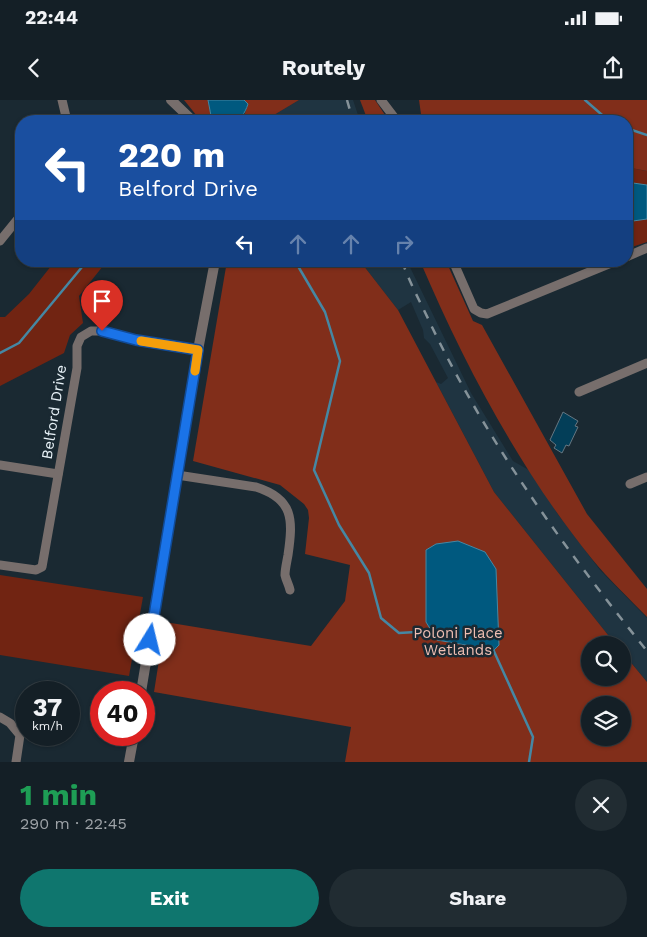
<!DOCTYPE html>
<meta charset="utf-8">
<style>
body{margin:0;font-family:"Work Sans",sans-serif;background:#212c32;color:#f1f3f6;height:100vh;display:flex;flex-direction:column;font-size:19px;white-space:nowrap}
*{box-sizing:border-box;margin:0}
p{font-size:16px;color:#9da2a7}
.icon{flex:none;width:28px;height:28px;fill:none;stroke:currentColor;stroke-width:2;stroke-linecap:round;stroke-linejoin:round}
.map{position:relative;height:662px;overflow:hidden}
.side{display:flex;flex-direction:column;background:#141f26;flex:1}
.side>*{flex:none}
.guide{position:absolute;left:15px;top:15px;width:618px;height:152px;border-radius:20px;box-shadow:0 1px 4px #0004,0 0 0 1px #333d43;background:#1a4fa0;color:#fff;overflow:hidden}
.fabs{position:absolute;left:581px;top:536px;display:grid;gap:10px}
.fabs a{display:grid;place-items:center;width:50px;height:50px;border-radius:50%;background:#141f26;box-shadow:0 1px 4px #0004,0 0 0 1px #333d43;font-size:25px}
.speed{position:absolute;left:15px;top:581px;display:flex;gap:10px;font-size:25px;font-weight:700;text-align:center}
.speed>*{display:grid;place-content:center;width:65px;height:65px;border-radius:50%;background:#141f26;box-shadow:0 1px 4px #0004,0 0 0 1px #333d43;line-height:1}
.speed small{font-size:12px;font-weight:400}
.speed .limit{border:8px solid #d22;background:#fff;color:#111}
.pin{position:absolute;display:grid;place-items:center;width:42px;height:42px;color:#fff;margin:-51px -21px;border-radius:50% 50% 50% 0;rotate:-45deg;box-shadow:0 0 5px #0007}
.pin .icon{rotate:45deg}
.me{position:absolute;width:55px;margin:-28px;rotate:9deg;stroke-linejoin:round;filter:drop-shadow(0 0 4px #0008)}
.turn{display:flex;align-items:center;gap:18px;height:105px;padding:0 20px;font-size:22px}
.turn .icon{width:65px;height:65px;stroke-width:2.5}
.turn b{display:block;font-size:35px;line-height:42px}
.lanes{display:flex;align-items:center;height:48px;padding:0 20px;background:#0003;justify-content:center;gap:25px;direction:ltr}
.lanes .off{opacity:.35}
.round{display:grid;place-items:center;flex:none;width:52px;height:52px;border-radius:26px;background:#212c32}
.head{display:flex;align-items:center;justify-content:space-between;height:85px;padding:0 20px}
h1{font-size:30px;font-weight:700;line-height:38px;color:#1e9e55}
.primary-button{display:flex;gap:10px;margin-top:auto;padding:10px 20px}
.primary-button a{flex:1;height:58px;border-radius:30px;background:#0f766e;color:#fff;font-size:20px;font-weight:700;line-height:58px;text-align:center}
.primary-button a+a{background:#212c32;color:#f1f3f6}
.status{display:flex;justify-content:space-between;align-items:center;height:35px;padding:0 25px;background:#141f26;direction:ltr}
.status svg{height:14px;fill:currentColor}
header{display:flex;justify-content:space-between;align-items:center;height:65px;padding:0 20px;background:#141f26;font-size:22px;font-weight:700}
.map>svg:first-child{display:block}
.built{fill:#1f3441}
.green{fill:#712412}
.forest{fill:#812e1a;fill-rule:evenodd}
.water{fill:#00597f;stroke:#4587a3}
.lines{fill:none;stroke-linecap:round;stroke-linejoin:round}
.stream{stroke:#4587a3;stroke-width:2.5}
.building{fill:#033e58;stroke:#657681}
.minor{stroke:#776e6c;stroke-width:9}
.tertiary{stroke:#776e6c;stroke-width:10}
.rail{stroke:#859299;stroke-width:2.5;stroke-dasharray:9 9;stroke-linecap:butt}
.route-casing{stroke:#114b97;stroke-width:12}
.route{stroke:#1a73e8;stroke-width:9}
.slow{stroke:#f59e0b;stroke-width:9}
.labels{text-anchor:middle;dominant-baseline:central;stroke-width:5;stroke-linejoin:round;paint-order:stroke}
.street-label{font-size:15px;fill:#e7f1f7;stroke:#1a2932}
.park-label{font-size:15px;fill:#efbeb2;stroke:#1a2932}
</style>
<div class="status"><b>22:44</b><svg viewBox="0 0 49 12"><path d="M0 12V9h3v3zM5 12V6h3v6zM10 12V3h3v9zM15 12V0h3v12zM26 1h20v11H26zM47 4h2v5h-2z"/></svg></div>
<header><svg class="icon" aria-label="back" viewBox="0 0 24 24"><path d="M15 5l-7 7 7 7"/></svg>Routely<svg class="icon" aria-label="share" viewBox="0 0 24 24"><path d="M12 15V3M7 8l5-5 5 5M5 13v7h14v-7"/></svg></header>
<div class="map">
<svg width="647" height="662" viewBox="0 0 647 662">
<rect width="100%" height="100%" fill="#1a2932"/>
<!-- built -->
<g class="built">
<path d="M 299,0 L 353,0 L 360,21 L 264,21 Z"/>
<path d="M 360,161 L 407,161 L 471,293 L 513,361 L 534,373 L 557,413 L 600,470 L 647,518 L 647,582 L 623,553 L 622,545 L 616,545 L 494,392 L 436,282 L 441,284 L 448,278 L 430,244 L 424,238 L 423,230 L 411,202 L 398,210 Z"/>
</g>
<!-- green -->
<g class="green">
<path d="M 626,67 L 647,71 L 647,142 L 626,149 Z"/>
<path d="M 55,161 L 107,161 L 79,196 L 83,223 L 70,235 L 64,253 L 0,286 L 0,217 L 5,217 L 29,194 Z"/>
<path d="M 0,475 L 143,497 L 129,576 L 0,555 Z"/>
</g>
<!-- forest -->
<g class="forest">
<path d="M 184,0 L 208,0 L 212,21 L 201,21 Z"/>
<path d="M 244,0 L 299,0 L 264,21 L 235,21 L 244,16 L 248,4 Z"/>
<path d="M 360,0 L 375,0 L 389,21 L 368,21 Z"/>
<path d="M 419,0 L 647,0 L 647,71 L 626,67 L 626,21 L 422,21 Z"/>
<path d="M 227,161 L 360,161 L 398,210 L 494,392 L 616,545 L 590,545 L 590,578 L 622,578 L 623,553 L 647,582 L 647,662 L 345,662 L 351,627 L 154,592 L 165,522 L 311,546 L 345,501 L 350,465 L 305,454 L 309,418 L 308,410 L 304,404 L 280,385 L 193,361 ZM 590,605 L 622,605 L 622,638 L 590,638 Z"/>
<path d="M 420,161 L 446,161 L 473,221 L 482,225 L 587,414 L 647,489 L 647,517 C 629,498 609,480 592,459 C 520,370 465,266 420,161 Z"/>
</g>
<!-- water -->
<g class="water">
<path d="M 208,0 L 244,0 L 248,4 C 241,25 232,21 212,21 Z"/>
<path d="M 626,82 L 647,85 L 647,119 L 626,122 Z"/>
<path d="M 458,441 L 485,452 L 496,469 L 499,545 L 494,550 L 437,540 L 426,522 L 426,450 L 436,444 Z"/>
</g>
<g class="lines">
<!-- stream -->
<g class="stream">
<path d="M 585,0 L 609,21"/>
<path d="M 626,28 L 647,35"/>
<path d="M 295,161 L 325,212 L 340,261 L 314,370 L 339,425 L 369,473 L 381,518 L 399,533 L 433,531"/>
<path d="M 0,253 L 19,243 L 87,161"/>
<path d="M 492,547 L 533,637 L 529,662"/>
</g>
</g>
<!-- building -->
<path class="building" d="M 563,312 L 578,321 L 575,326 L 578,327 L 569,346 L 566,345 L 562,353 L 554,348 L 556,345 L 550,340 Z"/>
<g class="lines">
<!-- minor -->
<g class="minor">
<path d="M 62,0 L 67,21"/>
<path d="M 381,0 L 397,21"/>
<path d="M 0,141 L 21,115"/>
<path d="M 626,157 L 647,148"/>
<path d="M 453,161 L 474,209 L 481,213 L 487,214 L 616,161"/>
<path d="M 579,292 L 647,263"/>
<path d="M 0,365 L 58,374"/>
<path d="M 177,375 L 256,387 C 294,399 293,420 288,455 C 287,461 285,469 285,475 C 286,480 289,485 290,490"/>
<path d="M 630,384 L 647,377"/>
<path d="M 0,465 L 36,470 L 42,467 L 77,268 L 77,246 L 81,237 L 91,231 L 102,231 L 136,240 L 198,250"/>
<path d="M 0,617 L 10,623 L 20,635 L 16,662"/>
</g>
<!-- tertiary -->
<g class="tertiary">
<path d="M 171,0 L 193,21"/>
<path d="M 141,592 L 198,250 L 215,161"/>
<path d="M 129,662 L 134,635"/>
</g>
<!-- rail -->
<g class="rail">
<path d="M 347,0 L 353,21"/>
<path d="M 402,161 C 410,184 422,205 432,227 C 489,345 565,449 647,551"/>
</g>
</g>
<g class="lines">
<defs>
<path id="route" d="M 102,231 L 136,240 L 198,250 L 150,540"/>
</defs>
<!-- route casing -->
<use href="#route" class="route-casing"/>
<!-- route -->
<use href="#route" class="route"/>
<!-- slow -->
<path class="slow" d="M 141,241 L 198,250 L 195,271"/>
</g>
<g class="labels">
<!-- street labels -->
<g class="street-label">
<text transform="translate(54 312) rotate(-81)">Belford Drive</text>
</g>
<!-- park labels -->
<g class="park-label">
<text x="458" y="533">Poloni Place<tspan x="458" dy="17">Wetlands</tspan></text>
</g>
</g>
</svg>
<div class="fabs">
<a><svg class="icon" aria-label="search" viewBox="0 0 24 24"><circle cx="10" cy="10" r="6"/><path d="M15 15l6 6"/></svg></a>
<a><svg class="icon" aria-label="layers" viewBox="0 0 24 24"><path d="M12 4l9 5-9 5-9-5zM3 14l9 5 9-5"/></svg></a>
</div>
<div class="speed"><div>37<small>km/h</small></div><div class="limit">40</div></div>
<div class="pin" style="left:102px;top:231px;background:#d93025"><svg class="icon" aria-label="arrive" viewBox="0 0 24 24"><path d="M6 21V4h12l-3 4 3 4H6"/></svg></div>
<svg class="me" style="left:150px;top:540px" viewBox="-20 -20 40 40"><circle r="19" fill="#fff"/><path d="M0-13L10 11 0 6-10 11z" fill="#1a73e8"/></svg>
<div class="guide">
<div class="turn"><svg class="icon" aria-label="left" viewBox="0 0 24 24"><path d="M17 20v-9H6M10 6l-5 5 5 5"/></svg><div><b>220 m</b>Belford Drive</div></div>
<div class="lanes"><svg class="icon" aria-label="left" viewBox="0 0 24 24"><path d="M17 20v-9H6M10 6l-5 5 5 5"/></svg><svg class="icon off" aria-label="ahead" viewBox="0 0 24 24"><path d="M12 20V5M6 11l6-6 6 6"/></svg><svg class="icon off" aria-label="ahead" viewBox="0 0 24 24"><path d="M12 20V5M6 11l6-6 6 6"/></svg><svg class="icon off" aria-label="right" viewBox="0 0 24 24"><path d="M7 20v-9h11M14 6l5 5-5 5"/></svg></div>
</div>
</div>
<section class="side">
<div class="head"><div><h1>1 min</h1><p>290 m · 22:45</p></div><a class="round"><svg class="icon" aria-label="close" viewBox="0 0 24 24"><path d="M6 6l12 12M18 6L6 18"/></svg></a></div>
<div class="primary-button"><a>Exit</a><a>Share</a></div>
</section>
